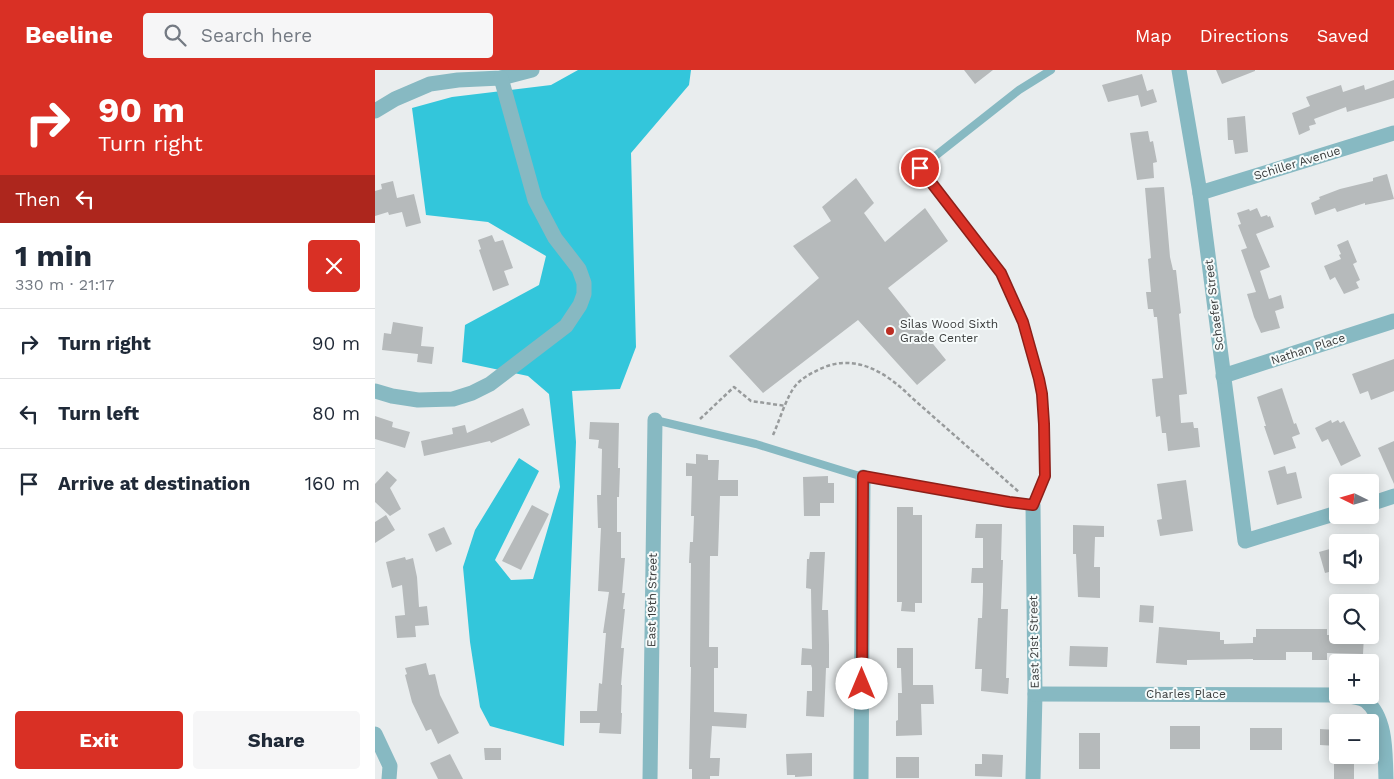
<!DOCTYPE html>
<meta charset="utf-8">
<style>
body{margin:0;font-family:"Work Sans",sans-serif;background:#f6f6f7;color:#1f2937;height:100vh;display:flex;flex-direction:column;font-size:19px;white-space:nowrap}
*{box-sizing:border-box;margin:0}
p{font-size:16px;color:#747a83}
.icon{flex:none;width:28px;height:28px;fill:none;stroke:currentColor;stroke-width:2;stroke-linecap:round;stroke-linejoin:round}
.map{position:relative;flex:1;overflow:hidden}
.panel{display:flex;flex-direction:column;background:#fff;width:375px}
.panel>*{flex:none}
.banner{background:#d93025;color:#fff;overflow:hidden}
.needle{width:32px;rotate:275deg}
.fabs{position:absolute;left:954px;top:404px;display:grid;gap:10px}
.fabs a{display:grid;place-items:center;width:50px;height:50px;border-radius:5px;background:#fff;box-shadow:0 2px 12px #0003;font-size:25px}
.pin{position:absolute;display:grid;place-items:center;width:42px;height:42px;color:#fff;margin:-21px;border:2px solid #fff;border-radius:50%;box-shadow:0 1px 5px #0007}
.me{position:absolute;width:55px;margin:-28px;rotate:0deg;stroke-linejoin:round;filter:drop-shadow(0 0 4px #0008)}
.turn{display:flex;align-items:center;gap:18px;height:105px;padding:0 15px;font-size:22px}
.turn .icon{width:65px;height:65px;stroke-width:2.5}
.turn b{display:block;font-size:35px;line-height:42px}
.then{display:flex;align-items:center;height:48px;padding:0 15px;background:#0003;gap:10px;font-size:19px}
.round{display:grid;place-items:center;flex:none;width:52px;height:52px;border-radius:5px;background:#f6f6f7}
.head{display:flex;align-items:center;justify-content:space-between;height:85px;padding:0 15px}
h1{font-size:30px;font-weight:700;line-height:38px}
.action{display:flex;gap:10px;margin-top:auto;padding:10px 15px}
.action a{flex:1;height:58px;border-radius:5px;background:#d93025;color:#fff;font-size:20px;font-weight:700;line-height:58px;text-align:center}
.action a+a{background:#f6f6f7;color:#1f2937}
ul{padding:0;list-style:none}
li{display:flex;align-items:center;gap:15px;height:70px;padding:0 15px;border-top:1px solid #e0e1e3}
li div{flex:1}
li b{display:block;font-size:19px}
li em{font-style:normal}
header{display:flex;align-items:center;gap:30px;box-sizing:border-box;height:70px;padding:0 25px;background:#d93025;color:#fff}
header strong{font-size:24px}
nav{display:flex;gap:28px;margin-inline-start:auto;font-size:18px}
.search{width:350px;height:45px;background:#f6f6f7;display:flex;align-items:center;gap:12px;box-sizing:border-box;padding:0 18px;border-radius:5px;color:#747a83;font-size:19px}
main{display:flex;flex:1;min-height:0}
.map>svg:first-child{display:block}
.forest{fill:#33c6db}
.building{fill:#b6babb}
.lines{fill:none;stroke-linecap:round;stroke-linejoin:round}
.path{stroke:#989b9c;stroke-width:2.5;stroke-dasharray:4 2.5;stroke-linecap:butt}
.lane{stroke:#87b9c2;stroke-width:8}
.street{stroke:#87b9c2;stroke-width:15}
.route-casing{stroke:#8d1f18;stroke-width:12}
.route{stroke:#d93025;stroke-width:9}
.poi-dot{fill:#bc2e23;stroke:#f6fbfb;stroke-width:2}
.labels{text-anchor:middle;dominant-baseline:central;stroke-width:4;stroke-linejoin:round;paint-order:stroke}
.street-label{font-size:12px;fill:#393b3b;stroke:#f6fbfb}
.poi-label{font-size:12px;fill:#393b3b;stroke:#f6fbfb;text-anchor:start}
</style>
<header>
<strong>Beeline</strong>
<div class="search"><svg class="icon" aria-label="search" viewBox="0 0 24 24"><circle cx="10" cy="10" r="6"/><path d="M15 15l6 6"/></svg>Search here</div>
<nav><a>Map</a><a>Directions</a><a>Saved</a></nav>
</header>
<main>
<section class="panel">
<div class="banner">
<div class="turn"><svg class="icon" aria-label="right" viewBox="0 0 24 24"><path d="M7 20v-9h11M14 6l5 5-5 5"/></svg><div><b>90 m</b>Turn right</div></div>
<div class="then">Then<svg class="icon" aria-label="left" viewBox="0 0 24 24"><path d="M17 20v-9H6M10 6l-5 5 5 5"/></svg></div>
</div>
<div class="head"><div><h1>1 min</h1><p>330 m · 21:17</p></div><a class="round" style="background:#d93025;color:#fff"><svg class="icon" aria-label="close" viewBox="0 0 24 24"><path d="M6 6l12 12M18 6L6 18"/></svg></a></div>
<ul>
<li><svg class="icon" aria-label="right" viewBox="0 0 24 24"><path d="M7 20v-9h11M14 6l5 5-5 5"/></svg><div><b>Turn right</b></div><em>90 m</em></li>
<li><svg class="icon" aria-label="left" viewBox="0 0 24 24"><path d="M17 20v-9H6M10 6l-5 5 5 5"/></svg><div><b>Turn left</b></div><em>80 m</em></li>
<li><svg class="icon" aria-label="arrive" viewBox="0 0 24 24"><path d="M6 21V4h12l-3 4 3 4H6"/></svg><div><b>Arrive at destination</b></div><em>160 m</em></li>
</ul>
<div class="action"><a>Exit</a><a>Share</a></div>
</section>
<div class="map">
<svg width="1019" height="709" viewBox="0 0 1019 709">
<rect width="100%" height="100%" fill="#e9edee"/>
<!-- forest -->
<path class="forest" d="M 203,0 L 316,0 L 314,15 L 256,83 L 261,277 L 245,319 L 197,321 L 201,372 L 189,676 L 115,656 L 105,637 L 95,572 L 88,497 L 100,460 L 144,388 L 164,401 L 120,490 L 136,510 L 158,509 L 185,417 L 174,324 L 153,306 L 87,292 L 90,255 L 164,215 L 171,186 L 113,152 L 51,145 L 37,38 L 77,27 L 176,15 Z"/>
<!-- building -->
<g class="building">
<path d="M 589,0 L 618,0 L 600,14 Z"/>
<path d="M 841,0 L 880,0 L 880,1 L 847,14 Z"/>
<path d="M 767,4 L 772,21 L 778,19 L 782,32 L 766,37 L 763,25 L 733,32 L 727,15 Z"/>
<path d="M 1019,10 L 1019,28 L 972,42 L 971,37 L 939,49 L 941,54 L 934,56 L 935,60 L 924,65 L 917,43 L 935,36 L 931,27 L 966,15 L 968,22 L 989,15 L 990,20 Z"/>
<path d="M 870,46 L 873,82 L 860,84 L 858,70 L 853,70 L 852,48 Z"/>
<path d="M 773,61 L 775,72 L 778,71 L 782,92 L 778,93 L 779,108 L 762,110 L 755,63 Z"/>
<path d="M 1012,104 L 1019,129 L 990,135 L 990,133 L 962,142 L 960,138 L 940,145 L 936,133 L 945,129 L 944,127 L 965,119 L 998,111 L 998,108 Z"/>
<path d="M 481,108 L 499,133 L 489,143 L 510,172 L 550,138 L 573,171 L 513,218 L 571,290 L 542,315 L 483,250 L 388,323 L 354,286 L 444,208 L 418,176 L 456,151 L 447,137 Z"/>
<path d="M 18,111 L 22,128 L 39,124 L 46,153 L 31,157 L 27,142 L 14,145 L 13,142 L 0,146 L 0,121 L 7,119 L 6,114 Z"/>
<path d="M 789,117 L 795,187 L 798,200 L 801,200 L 806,243 L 804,244 L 812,324 L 804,325 L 806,353 L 818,352 L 819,358 L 823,358 L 825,377 L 793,381 L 791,363 L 787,363 L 785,346 L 781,347 L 777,309 L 788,308 L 782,247 L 779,247 L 778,239 L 773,239 L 771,222 L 776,222 L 773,189 L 776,188 L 770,118 Z"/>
<path d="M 882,138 L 886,147 L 892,145 L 893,147 L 895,146 L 899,157 L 881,164 L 895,197 L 885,201 L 894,229 L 906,225 L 909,238 L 900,241 L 905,258 L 886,263 L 879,247 L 872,224 L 881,222 L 866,180 L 872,178 L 863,155 L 866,154 L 862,143 L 874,139 L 875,141 Z"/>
<path d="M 117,165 L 120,172 L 128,170 L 138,198 L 129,201 L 134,215 L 118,221 L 104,180 L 106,179 L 103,170 Z"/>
<path d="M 973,170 L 982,192 L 978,194 L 985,210 L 981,212 L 984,218 L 969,224 L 960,207 L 955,210 L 949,196 L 966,189 L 964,185 L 966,184 L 962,175 Z"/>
<path d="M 18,252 L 48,257 L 46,276 L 59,277 L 57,294 L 42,292 L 43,284 L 7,280 L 9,263 L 16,264 Z"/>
<path d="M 1019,289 L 1019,321 L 996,330 L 993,321 L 985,324 L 977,304 Z"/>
<path d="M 907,318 L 919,354 L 921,353 L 925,364 L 917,367 L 921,378 L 899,385 L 889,356 L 891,356 L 882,327 Z"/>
<path d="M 148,338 L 155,355 L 134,365 L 116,373 L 115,371 L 49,386 L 46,371 L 78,364 L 77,358 L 90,355 L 92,363 Z"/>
<path d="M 0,346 L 18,352 L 17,357 L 35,362 L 30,378 L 0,369 Z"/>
<path d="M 956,350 L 957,353 L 963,350 L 965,353 L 969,351 L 986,386 L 966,396 L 953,369 L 947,372 L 940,358 Z"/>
<path d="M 215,352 L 244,353 L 243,398 L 245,398 L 244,427 L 242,427 L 242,462 L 246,462 L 246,488 L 250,488 L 247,523 L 250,523 L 248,539 L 250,539 L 246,578 L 249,578 L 246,615 L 247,615 L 246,643 L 247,643 L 246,664 L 224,663 L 225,653 L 205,653 L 205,641 L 222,641 L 224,613 L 227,614 L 231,563 L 228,563 L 234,522 L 223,521 L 226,458 L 223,458 L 222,425 L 226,425 L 227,379 L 223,378 L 224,370 L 214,369 Z"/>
<path d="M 1019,371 L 1019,414 L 1003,378 Z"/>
<path d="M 321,384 L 333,385 L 333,390 L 344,390 L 343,410 L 363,410 L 363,426 L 345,426 L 343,486 L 335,486 L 334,577 L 343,577 L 343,598 L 339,598 L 339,642 L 372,644 L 371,658 L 337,656 L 335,688 L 345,688 L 344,706 L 335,706 L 335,709 L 317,709 L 317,699 L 314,699 L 316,597 L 315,597 L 316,493 L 314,493 L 315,472 L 318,472 L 319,446 L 316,446 L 317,406 L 311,406 L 311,393 L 321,394 Z"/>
<path d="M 910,396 L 912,404 L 921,402 L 927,428 L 902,435 L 893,401 Z"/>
<path d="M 12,401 L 22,410 L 15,418 L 26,439 L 15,446 L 0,432 L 0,414 Z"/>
<path d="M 453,406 L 453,413 L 459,413 L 459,433 L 445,433 L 445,446 L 429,446 L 428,407 Z"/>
<path d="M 811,410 L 818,461 L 785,466 L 782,450 L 787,449 L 782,414 Z"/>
<path d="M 157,435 L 174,444 L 146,500 L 127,491 Z"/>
<path d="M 522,437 L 538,437 L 538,445 L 547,445 L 547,533 L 540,533 L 540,542 L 526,541 L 527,532 L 522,532 Z"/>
<path d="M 11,445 L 20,460 L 0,473 L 0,452 Z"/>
<path d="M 601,454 L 627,454 L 626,490 L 628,490 L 626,539 L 633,539 L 631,608 L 634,608 L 633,624 L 606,621 L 607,599 L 600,599 L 603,548 L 607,548 L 608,522 L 608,513 L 596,513 L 597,498 L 608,498 L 608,468 L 600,468 Z"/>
<path d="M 698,455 L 729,456 L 729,467 L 720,467 L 719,497 L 725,497 L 725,528 L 703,527 L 701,484 L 698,484 Z"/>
<path d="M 69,457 L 77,474 L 61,482 L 53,464 Z"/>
<path d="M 962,477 L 962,500 L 950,503 L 944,482 Z"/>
<path d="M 435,482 L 450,482 L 447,540 L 453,540 L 454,575 L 454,598 L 451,598 L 449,647 L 431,646 L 432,621 L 437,621 L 437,598 L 436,595 L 426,595 L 427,578 L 437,579 L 436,519 L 431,518 L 432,489 L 434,489 Z"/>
<path d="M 30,487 L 31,490 L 38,488 L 42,507 L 44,537 L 52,536 L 54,555 L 40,556 L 41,567 L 22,568 L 20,546 L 30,545 L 27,515 L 17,518 L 11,492 Z"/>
<path d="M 765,535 L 779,536 L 778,553 L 764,552 Z"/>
<path d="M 784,557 L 845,562 L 845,570 L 849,570 L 849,574 L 878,573 L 878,567 L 881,567 L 881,559 L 952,559 L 952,565 L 989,565 L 988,584 L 952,583 L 952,590 L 937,590 L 937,582 L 911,582 L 911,590 L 878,590 L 878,589 L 812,590 L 812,595 L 781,593 Z"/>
<path d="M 695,576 L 733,577 L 732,597 L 694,596 Z"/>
<path d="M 522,578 L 538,578 L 538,615 L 558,615 L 559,634 L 546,634 L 547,665 L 521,666 L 521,651 L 523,650 L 523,623 L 527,623 L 526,598 L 522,598 Z"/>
<path d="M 51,593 L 54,605 L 60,604 L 65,625 L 84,663 L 63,674 L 56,659 L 51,661 L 37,632 L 30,605 L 32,604 L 30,598 Z"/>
<rect x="795" y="656" width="30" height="23"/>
<rect x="875" y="658" width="32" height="22"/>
<path d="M 945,659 L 962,660 L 962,676 L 945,675 Z"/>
<rect x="704" y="663" width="21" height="36"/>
<path d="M 109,678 L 126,678 L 126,690 L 110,690 Z"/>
<path d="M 437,683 L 437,706 L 420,707 L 420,705 L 412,705 L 411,684 Z"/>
<path d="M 75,684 L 88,709 L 63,709 L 55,693 Z"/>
<path d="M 607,684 L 628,685 L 627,707 L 600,706 L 600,694 L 607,694 Z"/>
<rect x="521" y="687" width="23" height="21"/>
<path d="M 959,687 L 979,688 L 979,709 L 959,709 Z"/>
</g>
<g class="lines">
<!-- path -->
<g class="path">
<path d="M 325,349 L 359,317 L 376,331 L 411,336"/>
<path d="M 398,365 C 404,352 412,325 421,315 C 427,308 435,304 443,300 C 478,282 510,301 536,327 L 644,422"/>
</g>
<!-- lane -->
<path class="lane" d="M 280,350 L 381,374 L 488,407 L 634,432 L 658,435 L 670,406 L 669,354 L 667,324 L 661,294 L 648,252 L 626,203 L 545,98 L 644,20 L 676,0"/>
<!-- street -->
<g class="street">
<path d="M 804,0 L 825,123 L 870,471 L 962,443"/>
<path d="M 0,41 L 20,29 L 55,14 L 83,10 L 126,8 L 157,0"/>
<path d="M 825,123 L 1019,63"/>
<path d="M 848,306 L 1019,251"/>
<path d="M 0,321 L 17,326 L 43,330 L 78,329 L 97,323 L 115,314 L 191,256 L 205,235 L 209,224 L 209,213 L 204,199 L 180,168 L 160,130 L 126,8"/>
<path d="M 995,434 L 1019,426"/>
<path d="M 658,435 L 660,624 L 658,709"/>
<path d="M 660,624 L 962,625"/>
<path d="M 964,625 C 973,626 984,626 991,631 C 1012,648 1010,685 1011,709"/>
<path d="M 0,664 L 15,696 L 14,709"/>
<path d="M 275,709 L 280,350"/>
<path d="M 486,709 L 488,407"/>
</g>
</g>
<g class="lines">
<defs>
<path id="route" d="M 487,614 L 488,406 L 634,432 L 658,435 L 670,406 L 669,354 L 667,324 L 664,309 L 648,252 L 626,203 L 545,98"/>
</defs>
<!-- route casing -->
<use href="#route" class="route-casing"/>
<!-- route -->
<use href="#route" class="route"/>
</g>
<!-- markers -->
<circle class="poi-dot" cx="515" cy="261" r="5"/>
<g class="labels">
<!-- street labels -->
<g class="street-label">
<text transform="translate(922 93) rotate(-17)">Schiller Avenue</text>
<text transform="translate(839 235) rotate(-97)">Schaefer Street</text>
<text transform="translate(933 279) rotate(-18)">Nathan Place</text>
<text transform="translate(277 530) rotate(-89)">East 19th Street</text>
<text transform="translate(659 572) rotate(-91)">East 21st Street</text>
<text x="811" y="624">Charles Place</text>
</g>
<!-- poi labels -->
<g class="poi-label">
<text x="525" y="254">Silas Wood Sixth<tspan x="525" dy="14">Grade Center</tspan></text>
</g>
</g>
</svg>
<div class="fabs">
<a><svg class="needle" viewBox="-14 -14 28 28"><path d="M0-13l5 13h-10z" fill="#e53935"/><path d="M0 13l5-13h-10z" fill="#747a83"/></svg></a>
<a><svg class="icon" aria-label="sound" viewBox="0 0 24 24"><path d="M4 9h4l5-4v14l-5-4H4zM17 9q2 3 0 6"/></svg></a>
<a><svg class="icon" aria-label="search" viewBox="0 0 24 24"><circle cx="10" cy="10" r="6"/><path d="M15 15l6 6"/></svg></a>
<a>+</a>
<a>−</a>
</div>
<div class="pin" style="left:545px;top:98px;background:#d93025"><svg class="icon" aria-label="arrive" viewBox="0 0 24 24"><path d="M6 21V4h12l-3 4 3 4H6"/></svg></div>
<svg class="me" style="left:487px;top:614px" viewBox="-20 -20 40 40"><circle r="19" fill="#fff"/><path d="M0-13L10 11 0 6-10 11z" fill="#d93025"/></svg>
</div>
</main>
